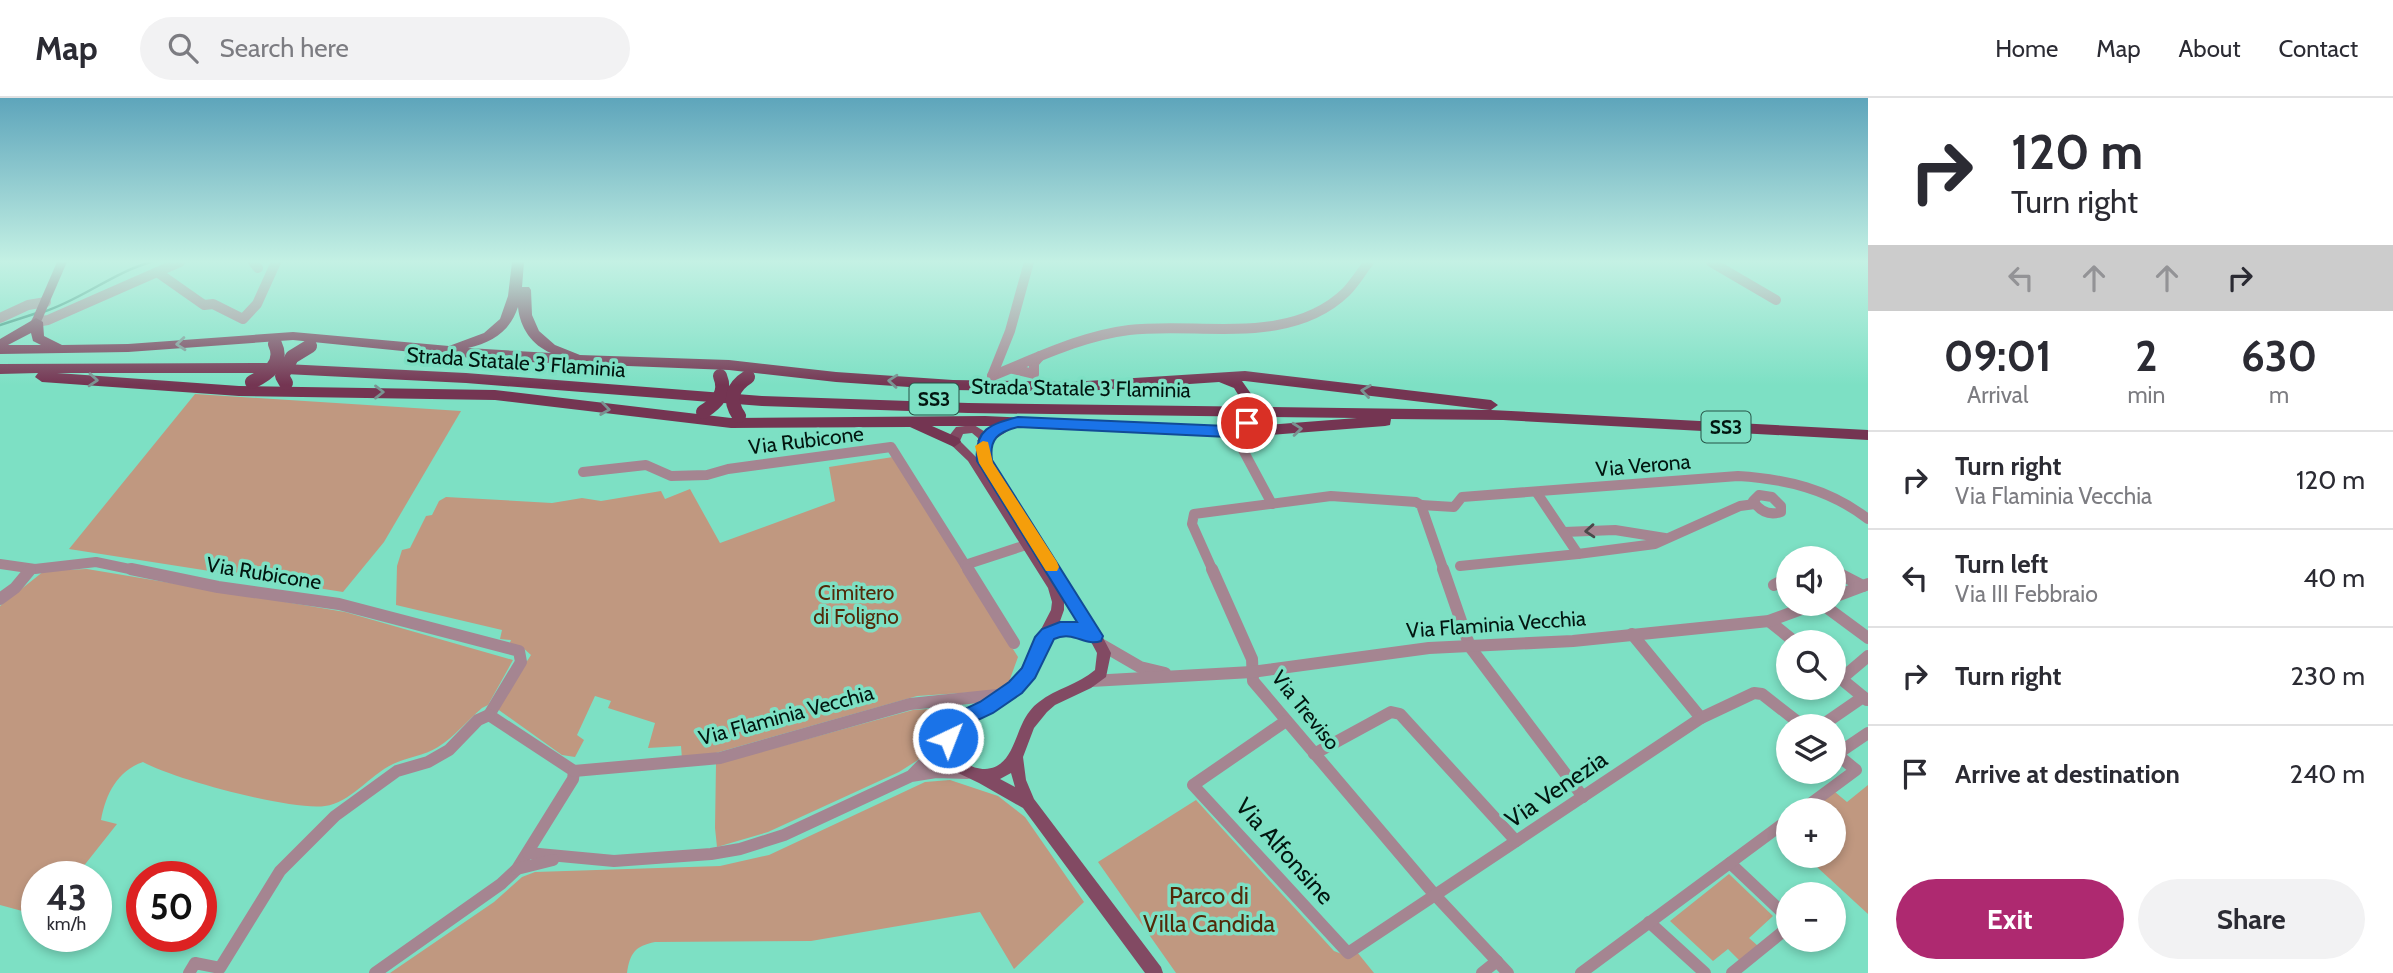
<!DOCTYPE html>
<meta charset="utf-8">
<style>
body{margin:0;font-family:Cabin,sans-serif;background:#f2f2f3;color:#2b2b33;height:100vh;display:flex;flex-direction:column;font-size:26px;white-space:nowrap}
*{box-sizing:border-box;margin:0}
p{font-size:23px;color:#7c7c81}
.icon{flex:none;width:38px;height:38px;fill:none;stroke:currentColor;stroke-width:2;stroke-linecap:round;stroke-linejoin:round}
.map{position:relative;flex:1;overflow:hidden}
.drawer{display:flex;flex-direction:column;background:#fff;width:525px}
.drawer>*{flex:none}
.banner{background:#fff;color:#2b2b33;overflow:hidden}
.fabs{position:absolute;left:1776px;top:448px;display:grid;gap:14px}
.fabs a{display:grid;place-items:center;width:70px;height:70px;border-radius:50%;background:#fff;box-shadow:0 4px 10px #0003;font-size:35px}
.speed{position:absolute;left:21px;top:763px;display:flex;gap:14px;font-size:35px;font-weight:700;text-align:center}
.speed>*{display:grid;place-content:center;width:91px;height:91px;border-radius:50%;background:#fff;box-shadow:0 4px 10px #0003;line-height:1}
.speed small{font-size:18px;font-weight:400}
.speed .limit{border:10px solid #d22;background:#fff;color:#111}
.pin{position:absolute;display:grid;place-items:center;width:60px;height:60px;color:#fff;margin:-30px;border:4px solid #fff;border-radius:50%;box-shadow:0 2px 7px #0007}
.me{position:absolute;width:77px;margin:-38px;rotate:43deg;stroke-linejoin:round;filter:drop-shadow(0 0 5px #0008)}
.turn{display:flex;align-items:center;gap:24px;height:147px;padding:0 28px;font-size:32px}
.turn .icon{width:91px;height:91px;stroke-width:2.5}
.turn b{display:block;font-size:49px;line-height:60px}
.lanes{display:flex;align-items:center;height:66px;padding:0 28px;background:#0003;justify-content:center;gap:35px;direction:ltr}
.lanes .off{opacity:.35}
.eta{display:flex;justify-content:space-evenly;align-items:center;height:119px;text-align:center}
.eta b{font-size:42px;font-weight:700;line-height:49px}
.primary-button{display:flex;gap:14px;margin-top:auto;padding:14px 28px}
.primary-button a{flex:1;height:80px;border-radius:42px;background:#ae2970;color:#fff;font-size:28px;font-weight:700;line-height:80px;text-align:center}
.primary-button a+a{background:#f2f2f3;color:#2b2b33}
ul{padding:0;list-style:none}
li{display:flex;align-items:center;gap:21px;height:98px;padding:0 28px;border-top:2px solid #e1e1e2}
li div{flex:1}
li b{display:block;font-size:26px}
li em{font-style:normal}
header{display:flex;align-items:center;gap:42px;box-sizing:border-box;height:98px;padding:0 35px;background:#fff;border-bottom:2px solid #e1e1e2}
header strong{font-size:33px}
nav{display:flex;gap:38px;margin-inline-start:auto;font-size:24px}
.search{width:490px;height:63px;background:#f2f2f3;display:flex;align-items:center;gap:18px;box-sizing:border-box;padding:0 24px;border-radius:38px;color:#7c7c81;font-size:26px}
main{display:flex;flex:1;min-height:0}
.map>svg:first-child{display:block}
.green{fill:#c09880}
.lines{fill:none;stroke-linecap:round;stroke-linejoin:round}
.stream{stroke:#308f78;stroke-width:2.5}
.minor-far1{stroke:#a58591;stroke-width:10}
.minor{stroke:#a58591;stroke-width:12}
.major{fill:#824a63;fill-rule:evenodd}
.highway{fill:#743552;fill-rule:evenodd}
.highway-bridge{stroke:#743552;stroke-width:14}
.oneway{stroke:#799391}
.oneway2{stroke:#4b484a}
.route{fill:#1a73e8;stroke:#114b97;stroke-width:2}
.slow{fill:#f59e0b}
.labels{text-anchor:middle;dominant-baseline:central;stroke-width:7;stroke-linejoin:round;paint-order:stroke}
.shield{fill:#7de0c4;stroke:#275346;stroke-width:2}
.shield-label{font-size:19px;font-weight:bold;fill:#021610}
.street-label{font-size:21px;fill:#021610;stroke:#7de0c4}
.park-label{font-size:21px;fill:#532909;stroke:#7de0c4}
.near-street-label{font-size:24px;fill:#021610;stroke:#7de0c4}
.near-park-label{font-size:24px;fill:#532909;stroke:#7de0c4}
</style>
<header>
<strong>Map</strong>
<div class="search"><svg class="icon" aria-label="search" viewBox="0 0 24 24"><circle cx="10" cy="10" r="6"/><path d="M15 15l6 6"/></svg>Search here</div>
<nav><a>Home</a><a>Map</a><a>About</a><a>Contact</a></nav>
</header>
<main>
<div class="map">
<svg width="1868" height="875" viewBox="0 0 1868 875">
<rect width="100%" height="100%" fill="#7de0c4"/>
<!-- green -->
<g class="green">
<path d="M 195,296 L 461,313 L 384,444 L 343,494 L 69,451 Z"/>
<path d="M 893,359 L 1018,559 L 1006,592 L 917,598 L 705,658 L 682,661 L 681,648 L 648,650 L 655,625 L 608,610 L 611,603 L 595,598 L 577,637 L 584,642 L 575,659 L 562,657 L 496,610 L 531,557 L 522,549 L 509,547 L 511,542 L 500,541 L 502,532 L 396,507 L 397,468 L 402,452 L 410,450 L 426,418 L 432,417 L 439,403 L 446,399 L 552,405 L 582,400 L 601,403 L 661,393 L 665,401 L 690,391 L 720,445 L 835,403 L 829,369 Z"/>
<path d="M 87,471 L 345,514 L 513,562 L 488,607 L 482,610 C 468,622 454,639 438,649 C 424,658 407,659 393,666 C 370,677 350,705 325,708 C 292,713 173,681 143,664 C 117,673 106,696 101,722 L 117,726 L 75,779 L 37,779 L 37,817 L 0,807 L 0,508 L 44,473 Z"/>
<path d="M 961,609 L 943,623 L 936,637 L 918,662 L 899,674 L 768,734 L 717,749 L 715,730 L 716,666 L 913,612 Z"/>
<path d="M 950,682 L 998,698 L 1025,719 L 1084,804 L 1014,871 L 980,814 L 811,843 L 655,844 C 635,848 630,855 627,875 L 390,875 L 494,804 L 522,779 L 535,774 L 720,768 L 769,757 L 925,684 Z"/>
<path d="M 1868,687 L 1868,816 L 1805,758 L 1834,758 L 1834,712 L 1811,712 L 1835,694 L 1847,704 Z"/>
<path d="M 1196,702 L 1334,853 L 1347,858 L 1357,854 L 1374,875 L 1176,875 L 1098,764 Z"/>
<path d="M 1729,776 L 1773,818 L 1749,840 L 1758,848 L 1740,863 L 1728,851 L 1713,863 L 1670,823 Z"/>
</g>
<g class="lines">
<!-- stream -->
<g class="stream">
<path d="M 43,214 C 81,202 112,175 151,164"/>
<path d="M 0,227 L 37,215"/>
</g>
<!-- minor-far1 -->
<g class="minor-far1">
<path d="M 253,164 L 258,170"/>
<path d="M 1711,164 L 1776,202"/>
<path d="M 157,174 L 204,207 L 213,206 L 243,221 L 257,206 L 276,164"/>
<path d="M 0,220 L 28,207 L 46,204"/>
<path d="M 36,224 L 48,222 L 180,164"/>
<path d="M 1013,271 L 1034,276 L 1034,265 L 1040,258"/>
<path d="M 992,278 C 1037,260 1081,238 1129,232 C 1200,224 1289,249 1346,194 C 1355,185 1361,174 1369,164"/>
<path d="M 992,278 L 1010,233 L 1029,164"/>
<path d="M 1243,352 L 1272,406"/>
<path d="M 583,374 L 646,367 L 671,378 L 707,377 L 728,371 L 891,349 L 969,473"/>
<path d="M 1759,397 L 1772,399 L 1781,408 L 1781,414 C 1769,418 1760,413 1753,403 Z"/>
<path d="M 1421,407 L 1454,409 L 1462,399 L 1738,378 C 1786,381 1829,391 1868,421"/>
<path d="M 1564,434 L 1615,432 L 1665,440"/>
<path d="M 1578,456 L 1655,446 L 1740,408 L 1755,406"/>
<path d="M 0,466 L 35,471 L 96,464 L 139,473"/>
<path d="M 965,467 L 1026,447"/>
<path d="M 1460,468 L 1578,456 L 1537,395"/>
<path d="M 1213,473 L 1192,426 L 1194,416 L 1331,398 L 1416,404 L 1421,407 L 1444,473"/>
</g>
<!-- minor -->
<g class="minor">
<path d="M 131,471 L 218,489 L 339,506 L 519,553 L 521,564 L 489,617 L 574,673 L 573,681 L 517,771 L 501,786 L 375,875"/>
<path d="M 968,471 L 1014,545"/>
<path d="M 1212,471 L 1252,561 L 1253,583 L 1434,796 L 1508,875"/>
<path d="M 1443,471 L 1470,549 L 1583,699"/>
<path d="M 1834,473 L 1863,488"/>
<path d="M 1774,487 L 1788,480"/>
<path d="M 1834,499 L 1868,486"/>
<path d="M 0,501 L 15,490 L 30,472"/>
<path d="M 1822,506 L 1868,540"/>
<path d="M 1769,523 L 1795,544"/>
<path d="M 1632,536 L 1701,620"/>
<path d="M 1102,547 L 1140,569 L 1165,575"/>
<path d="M 1834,575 L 1867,602"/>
<path d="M 1841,581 L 1868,558"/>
<path d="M 1091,583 L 1252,574 L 1429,550 L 1573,543 L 1769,523 L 1815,506"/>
<path d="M 1286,623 L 1193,687 L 1348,855 L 1701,620 L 1754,595 L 1762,596 L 1803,628"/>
<path d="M 1821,628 L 1863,599"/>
<path d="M 1314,656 L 1391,614 L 1400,616 L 1516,743"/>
<path d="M 1837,656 L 1868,635"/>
<path d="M 574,673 L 720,660 L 910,606 L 1007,596"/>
<path d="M 913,676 L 948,640"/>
<path d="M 1802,712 L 1856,672 L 1834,654"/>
<path d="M 528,755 L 614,763 L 711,756 L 740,751 L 784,737 L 911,678 L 936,674 L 967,675"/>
<path d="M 1730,765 L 1785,817 L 1786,831 L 1732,875"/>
<path d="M 517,771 L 553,762"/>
<path d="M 1649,824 L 1705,875"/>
<path d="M 189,875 L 195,865 L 220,870 L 280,773 L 335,718 L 397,673 L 428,664 L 449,652 L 478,622 L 489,617"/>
<path d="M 1482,875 L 1497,863"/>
<path d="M 1581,875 L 1788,722"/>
</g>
<!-- major -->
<g class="major">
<path d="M 57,164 L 67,164 L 41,224 L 40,226 L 32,226 L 31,224 Z"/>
<path d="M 974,327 L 987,335 L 992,365 L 1100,534 L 1111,555 L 1106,579 L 1091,590 L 1055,607 L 1047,614 L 1034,630 L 1023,659 L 1026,682 L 1034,701 L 1161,869 L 1163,875 L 1145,875 L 1023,710 L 979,685 L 956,674 L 949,667 L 942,654 L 941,645 L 942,635 L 949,622 L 960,613 L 994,597 L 1013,583 L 1021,570 L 1051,512 L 1052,504 L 1048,490 L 968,363 L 948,344 L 949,338 L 956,329 ZM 972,335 L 978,340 L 980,363 L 960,343 L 963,336 ZM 1064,500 L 1081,527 L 1072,525 L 1059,526 L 1064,512 ZM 1072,536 L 1090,542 L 1097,555 L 1095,572 C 1078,587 1056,590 1039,604 C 1032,609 1027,616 1023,624 C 1014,642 1010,670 985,671 C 978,671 971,669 966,664 C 924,630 1001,612 1018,596 C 1033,581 1039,559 1050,541 L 1060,537 ZM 1011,675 L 1015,689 L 1000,681 Z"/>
</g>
<!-- highway -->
<path class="highway" d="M 512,164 L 524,164 L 522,189 L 529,189 L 531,192 L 532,217 L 539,233 L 555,247 L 580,257 L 729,262 L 836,274 L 953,282 L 1071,284 L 1245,273 L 1491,302 L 1498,307 L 1491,312 L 1868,332 L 1868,342 L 1503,322 L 1391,321 L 1390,327 L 1385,328 L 1243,339 L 1014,329 L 984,348 L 977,343 L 991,328 L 932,328 L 959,340 L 961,344 L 954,349 L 910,329 L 731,330 L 495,302 L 239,298 L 42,284 L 35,279 L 38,275 L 0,276 L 0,266 L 265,265 L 466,275 L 762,298 L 968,305 L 1490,312 L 1245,283 L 1242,283 L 1254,300 L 1247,305 L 1242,303 L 1234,290 L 1219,284 L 1071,294 L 953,292 L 836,284 L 729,272 L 502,263 L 293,242 L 128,254 L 0,256 L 0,241 L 36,220 L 43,224 L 44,238 L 62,247 L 128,246 L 293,234 L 449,248 L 484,235 L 500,221 L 508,198 ZM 518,209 C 520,230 532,247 551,255 L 468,250 C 493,244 510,233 518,209 ZM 31,235 L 33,243 L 41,247 L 8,247 ZM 57,275 L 265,275 L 466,285 L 762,308 L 968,315 L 1357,320 L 1243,329 L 985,318 L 731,320 L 495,292 L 239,288 Z"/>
<!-- highway-bridge -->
<g class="highway-bridge">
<path d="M 252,284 C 268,276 284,265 275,246"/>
<path d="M 286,285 L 282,278 L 292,259 L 310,248"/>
<path d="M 703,314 C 717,305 727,295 720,278"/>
<path d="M 739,318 C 728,302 732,289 748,279"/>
</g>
</g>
<!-- one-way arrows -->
<defs><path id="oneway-chevron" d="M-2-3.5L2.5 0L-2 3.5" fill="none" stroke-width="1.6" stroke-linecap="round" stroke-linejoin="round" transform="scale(1.75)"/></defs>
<g class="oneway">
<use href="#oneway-chevron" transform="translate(181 246) rotate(175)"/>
<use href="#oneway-chevron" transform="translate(93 282) rotate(4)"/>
<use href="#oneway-chevron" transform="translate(893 283) rotate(-176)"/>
<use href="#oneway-chevron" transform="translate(1366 293) rotate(-172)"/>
<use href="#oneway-chevron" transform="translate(379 294)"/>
<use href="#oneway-chevron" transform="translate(605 311) rotate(8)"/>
<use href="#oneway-chevron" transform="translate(1297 331) rotate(-5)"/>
</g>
<use class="oneway2" href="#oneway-chevron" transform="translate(1590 433) rotate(176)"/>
<!-- sky -->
<linearGradient id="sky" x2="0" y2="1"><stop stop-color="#5ea5bb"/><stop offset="0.57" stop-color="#c4f1e4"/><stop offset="1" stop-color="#c4f1e4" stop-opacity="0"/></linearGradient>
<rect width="1868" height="287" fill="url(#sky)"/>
<!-- route -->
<path class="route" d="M 1018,319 L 1227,328 L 1247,320 L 1254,325 L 1252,329 L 1228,339 L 1018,329 C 998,334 989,341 992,362 L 1103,538 L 1101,543 C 1085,549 1074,532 1054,541 L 1035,580 L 1022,595 L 993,615 L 965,628 L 954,646 L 948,649 L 941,646 L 938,640 L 952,617 L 980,604 L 1009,584 L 1022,570 L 1035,539 L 1042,531 L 1060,524 L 1077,524 L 977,363 C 974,331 991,326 1018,319 Z"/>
<!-- slow -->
<path class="slow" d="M 983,343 L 988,344 L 993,365 L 1057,464 L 1059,469 L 1057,473 L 1046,473 L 979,365 L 975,348 Z"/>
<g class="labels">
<!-- shield labels -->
<g class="shield">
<rect x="909.5" y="285.5" width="49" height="31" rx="5"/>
<rect x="1701.5" y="313.5" width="49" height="31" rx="5"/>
</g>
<g class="shield-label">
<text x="934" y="301">SS3</text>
<text x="1726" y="329">SS3</text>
</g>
<!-- street labels -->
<g class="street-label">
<text transform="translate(516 264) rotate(4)">Strada Statale 3 Flaminia</text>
<text transform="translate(1081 290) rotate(1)">Strada Statale 3 Flaminia</text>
<text transform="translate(806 342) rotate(-7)">Via Rubicone</text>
<text transform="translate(1643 367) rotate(-5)">Via Verona</text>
<text transform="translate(264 475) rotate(9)">Via Rubicone</text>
<text transform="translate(1496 526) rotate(-4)">Via Flaminia Vecchia</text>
<text transform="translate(1306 612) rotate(51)">Via Treviso</text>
<text transform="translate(786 617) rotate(-15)">Via Flaminia Vecchia</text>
</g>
<!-- park labels -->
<g class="park-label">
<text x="856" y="494">Cimitero<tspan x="856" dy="24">di Foligno</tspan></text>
</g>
<!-- near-street labels -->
<g class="near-street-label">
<text transform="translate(1556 691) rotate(-34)">Via Venezia</text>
<text transform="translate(1285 753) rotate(48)">Via Alfonsine</text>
</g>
<!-- near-park labels -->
<g class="near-park-label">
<text x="1209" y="797">Parco di<tspan x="1209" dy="28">Villa Candida</tspan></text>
</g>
</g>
</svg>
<div class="fabs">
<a><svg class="icon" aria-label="sound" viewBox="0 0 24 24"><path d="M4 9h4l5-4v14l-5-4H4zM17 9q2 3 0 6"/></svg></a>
<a><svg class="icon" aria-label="search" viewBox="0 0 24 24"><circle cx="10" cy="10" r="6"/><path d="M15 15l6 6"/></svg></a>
<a><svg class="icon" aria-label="layers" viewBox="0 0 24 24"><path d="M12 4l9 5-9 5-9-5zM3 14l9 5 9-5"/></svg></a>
<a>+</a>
<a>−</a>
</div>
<div class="speed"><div>43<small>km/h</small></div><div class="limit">50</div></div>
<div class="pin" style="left:1247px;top:325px;background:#d93025"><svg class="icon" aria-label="arrive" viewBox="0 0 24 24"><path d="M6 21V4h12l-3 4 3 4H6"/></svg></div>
<svg class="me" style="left:948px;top:640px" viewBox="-20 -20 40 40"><circle r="17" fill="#1a73e8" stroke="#fff" stroke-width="3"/><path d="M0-11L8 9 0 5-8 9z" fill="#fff"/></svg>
</div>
<section class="drawer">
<div class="banner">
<div class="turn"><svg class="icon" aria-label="right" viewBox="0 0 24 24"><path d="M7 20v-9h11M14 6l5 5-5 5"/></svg><div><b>120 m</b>Turn right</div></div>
<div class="lanes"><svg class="icon off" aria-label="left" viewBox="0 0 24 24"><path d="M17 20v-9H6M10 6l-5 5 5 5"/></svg><svg class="icon off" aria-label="ahead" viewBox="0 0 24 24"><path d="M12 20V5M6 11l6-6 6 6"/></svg><svg class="icon off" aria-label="ahead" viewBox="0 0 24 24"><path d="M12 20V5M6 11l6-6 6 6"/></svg><svg class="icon" aria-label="right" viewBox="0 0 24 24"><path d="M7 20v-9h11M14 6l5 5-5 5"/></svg></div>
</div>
<div class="eta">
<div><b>09:01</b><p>Arrival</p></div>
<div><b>2</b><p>min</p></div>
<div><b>630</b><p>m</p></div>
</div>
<ul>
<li><svg class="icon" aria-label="right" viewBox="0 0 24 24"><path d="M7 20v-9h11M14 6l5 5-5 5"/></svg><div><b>Turn right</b><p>Via Flaminia Vecchia</p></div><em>120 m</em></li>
<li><svg class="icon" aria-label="left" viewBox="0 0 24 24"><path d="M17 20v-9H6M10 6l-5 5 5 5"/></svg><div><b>Turn left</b><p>Via III Febbraio</p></div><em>40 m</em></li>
<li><svg class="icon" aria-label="right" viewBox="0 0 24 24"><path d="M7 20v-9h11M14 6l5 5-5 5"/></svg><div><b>Turn right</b></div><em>230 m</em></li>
<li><svg class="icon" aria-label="arrive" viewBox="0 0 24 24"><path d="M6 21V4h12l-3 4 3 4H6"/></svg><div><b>Arrive at destination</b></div><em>240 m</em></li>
</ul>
<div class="primary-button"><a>Exit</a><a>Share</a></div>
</section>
</main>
